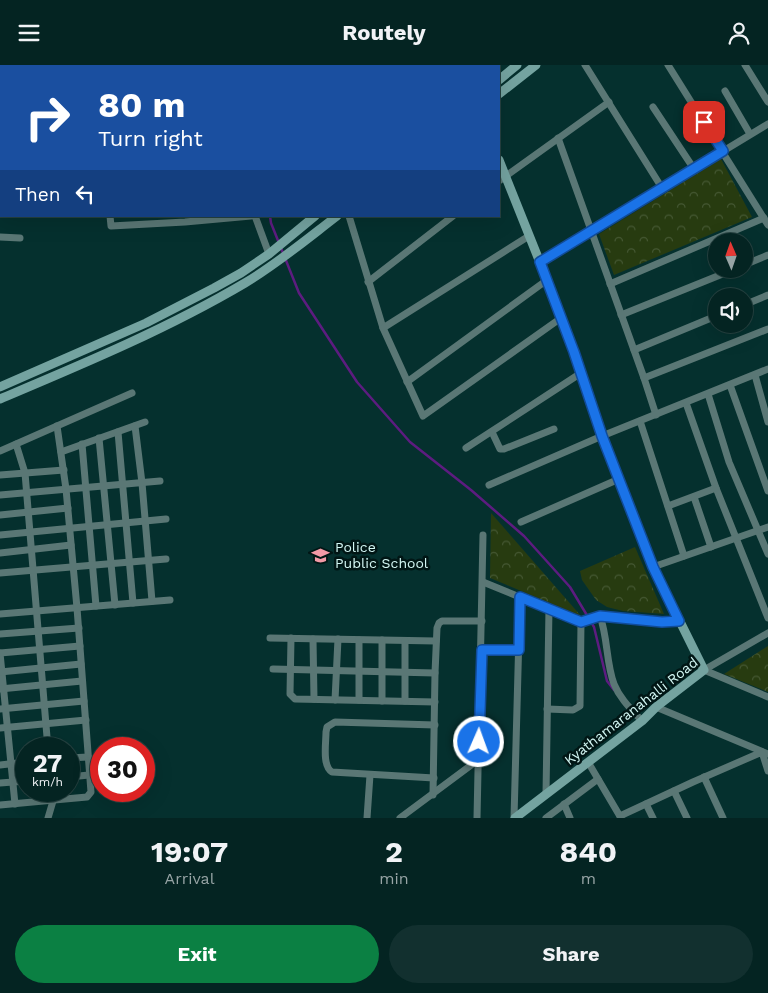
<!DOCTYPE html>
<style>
body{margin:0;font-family:"Work Sans",sans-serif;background:#12302f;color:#f1f3f6;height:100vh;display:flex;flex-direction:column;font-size:19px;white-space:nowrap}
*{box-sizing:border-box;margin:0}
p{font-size:16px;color:#97a4a5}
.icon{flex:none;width:28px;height:28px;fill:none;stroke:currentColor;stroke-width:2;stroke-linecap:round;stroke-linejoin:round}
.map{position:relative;height:753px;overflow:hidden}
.drawer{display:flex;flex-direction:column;background:#042422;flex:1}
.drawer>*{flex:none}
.guide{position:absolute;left:0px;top:0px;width:500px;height:152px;box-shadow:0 5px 20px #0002,0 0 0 1px #254140;background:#1a4fa0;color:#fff;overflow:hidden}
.needle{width:32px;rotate:358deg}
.buttons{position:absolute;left:708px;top:168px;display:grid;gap:10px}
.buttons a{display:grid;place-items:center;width:45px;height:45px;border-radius:50%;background:#042422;box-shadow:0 5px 20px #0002,0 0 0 1px #254140;font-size:25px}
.speed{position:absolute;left:15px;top:672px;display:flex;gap:10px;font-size:25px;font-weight:700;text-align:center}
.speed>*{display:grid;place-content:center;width:65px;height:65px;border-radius:50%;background:#042422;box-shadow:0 5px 20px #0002,0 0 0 1px #254140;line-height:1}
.speed small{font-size:12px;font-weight:400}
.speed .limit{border:8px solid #d22;background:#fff;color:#111}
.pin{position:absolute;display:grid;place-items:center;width:42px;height:42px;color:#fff;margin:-21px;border-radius:10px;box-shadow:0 2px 8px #0006}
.me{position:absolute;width:55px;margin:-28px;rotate:2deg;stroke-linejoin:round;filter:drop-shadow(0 0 4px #0008)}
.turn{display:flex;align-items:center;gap:18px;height:105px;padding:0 15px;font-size:22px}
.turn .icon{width:65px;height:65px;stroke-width:2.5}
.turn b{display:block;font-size:35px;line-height:42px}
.then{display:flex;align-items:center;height:48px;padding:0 15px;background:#0003;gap:10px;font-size:19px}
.eta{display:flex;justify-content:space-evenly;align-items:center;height:85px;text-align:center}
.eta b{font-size:30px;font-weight:700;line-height:35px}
.primary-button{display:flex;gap:10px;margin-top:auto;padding:10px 15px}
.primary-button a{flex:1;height:58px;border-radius:30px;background:#0b8043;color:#fff;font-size:20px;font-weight:700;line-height:58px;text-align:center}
.primary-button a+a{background:#12302f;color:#f1f3f6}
header{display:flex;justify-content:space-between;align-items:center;height:65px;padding:0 15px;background:#042422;font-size:22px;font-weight:700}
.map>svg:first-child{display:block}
.forest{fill:url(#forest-crowns)}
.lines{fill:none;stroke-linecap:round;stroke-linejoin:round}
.stream{stroke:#5d1c80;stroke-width:2.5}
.minor{stroke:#5a7775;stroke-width:7}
.secondary{stroke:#74a3a0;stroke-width:9}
.route-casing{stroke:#114b97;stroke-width:12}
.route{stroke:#1a73e8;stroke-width:9}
.labels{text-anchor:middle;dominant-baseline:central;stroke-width:5;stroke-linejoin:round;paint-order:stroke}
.poi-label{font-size:14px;fill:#d3f7f4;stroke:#011615;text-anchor:start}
.street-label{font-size:14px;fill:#d3f7f4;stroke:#011615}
</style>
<header><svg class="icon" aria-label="menu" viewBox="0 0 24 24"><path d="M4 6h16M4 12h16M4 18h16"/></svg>Routely<svg class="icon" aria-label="person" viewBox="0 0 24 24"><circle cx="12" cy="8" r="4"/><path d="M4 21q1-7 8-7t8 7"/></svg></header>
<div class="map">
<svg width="768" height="753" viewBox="0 0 768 753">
<defs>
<pattern id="forest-crowns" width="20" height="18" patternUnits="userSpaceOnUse" patternTransform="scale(1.25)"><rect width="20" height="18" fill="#273b10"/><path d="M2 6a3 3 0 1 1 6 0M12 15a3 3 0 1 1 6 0" fill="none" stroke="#455833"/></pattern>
</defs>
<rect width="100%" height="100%" fill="#05302e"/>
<!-- forest -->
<g class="forest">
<path d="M 721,94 L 752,152 L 614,210 L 599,169 Z"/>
<path d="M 491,448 L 581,551 L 490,513 Z"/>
<path d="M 635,482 L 664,549 L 623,546 L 607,542 L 596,535 L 582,515 L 580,506 Z"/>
<path d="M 768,581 L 768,627 L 724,609 Z"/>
</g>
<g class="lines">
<!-- stream -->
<g class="stream">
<path d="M 247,0 L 248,1"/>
<path d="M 270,151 L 271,158 L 279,178"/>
<path d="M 281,183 L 299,228 L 357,317 L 410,377 L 471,425 L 524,471 L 570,522 L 594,562 L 607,616 L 614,625"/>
</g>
<!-- minor -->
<g class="minor">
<path d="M 424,0 L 424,1"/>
<path d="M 585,0 L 662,123"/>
<path d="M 668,0 L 768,160"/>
<path d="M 745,0 L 768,37"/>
<path d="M 33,1 L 34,0"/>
<path d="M 81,1 L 82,0"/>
<path d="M 322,1 L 324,0"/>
<path d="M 401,1 L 403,0"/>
<path d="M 725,26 L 750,69"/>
<path d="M 0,29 L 1,25"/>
<path d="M 653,42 L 694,104"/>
<path d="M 0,51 L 1,52"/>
<path d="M 558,73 L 644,313 L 656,350"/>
<path d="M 0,82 L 1,82"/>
<path d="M 499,116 L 609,37"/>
<path d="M 0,136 L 1,136"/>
<path d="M 110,151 L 111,161 L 185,157 L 251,151"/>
<path d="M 255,151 L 269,189"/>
<path d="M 349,151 L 383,263 L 423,351 L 561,253"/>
<path d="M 0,172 L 20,173"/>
<path d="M 540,197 L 768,59"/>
<path d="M 744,200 L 768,190"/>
<path d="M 368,217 L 453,151"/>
<path d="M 610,219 L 764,153"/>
<path d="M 744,240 L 768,230"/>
<path d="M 621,250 L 735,204"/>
<path d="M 383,263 L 529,171"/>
<path d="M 634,285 L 716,251"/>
<path d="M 755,310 L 768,357"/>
<path d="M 644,313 L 768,264"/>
<path d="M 407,317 L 547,215"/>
<path d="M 730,320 L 768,426"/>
<path d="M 708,329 L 729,397 L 768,489"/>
<path d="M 686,338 L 716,423 L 768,553"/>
<path d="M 640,356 L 684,491"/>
<path d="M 135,361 L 142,418 L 152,536"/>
<path d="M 118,367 L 133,538"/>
<path d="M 492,367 L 500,384 L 504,384 L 554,364"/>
<path d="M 99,373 L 115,540"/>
<path d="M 16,379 L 25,408 L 48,684"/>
<path d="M 82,379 L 96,541"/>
<path d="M 466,383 L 581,308"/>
<path d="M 0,386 L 132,328"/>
<path d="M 61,387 L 145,357"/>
<path d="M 0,410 L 64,405"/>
<path d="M 489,420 L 602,371 L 768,304"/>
<path d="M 0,430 L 160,416"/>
<path d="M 694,432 L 711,482"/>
<path d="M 668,441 L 716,423"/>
<path d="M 0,450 L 68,443"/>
<path d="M 521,457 L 619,414"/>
<path d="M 0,470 L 166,454"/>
<path d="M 0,488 L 71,480"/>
<path d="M 653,502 L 768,462"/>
<path d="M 0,508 L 166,494"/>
<path d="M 483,517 L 581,557 L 600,551 L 662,557 L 679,556"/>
<path d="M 0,549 L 170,535"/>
<path d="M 600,551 C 608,573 606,598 614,619 C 620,634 632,645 642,656"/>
<path d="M 0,569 L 79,563"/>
<path d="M 270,573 L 436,576"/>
<path d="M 291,573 L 290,629 L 295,634 L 435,637"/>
<path d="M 313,574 L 314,634"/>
<path d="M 382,575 L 382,636"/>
<path d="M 405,576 L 405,636"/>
<path d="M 481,585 L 519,585"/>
<path d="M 0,588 L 15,739"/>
<path d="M 0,588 L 80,581"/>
<path d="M 273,604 L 435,608"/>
<path d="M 704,605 L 768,568"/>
<path d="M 704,605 L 768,632"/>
<path d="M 0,607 L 81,599"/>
<path d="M 0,624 L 82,616"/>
<path d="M 335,635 L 338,574"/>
<path d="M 359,635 L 359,575"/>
<path d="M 656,642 L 768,689"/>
<path d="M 0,644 L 84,636"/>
<path d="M 547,644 L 573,645 L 580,641 L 581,557"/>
<path d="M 0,663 L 86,655"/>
<path d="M 69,693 L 88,692"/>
<path d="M 588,697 L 621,753"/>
<path d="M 0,700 L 26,697"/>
<path d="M 69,712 L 89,710"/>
<path d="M 704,712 L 723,753"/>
<path d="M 434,713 L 332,707 C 322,701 326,678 326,667 L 327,662 L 335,657 L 435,660"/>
<path d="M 0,718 L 26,716"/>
<path d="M 674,726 L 687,753"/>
<path d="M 546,729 L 549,543"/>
<path d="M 433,730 L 435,608 L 437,563 L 439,558 L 442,556 L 482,556"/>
<path d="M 564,739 L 570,753"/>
<path d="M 646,739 L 653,753"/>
<path d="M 0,740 L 87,732 L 91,727 L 77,543 L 66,424 L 57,361"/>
<path d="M 620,751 L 693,717 L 762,687 L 768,706"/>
<path d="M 48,753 L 53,736 L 52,726"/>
<path d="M 367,753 L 370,710"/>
<path d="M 400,753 L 478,695"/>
<path d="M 477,753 L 483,470"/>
<path d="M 514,753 L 520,532"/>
<path d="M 546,753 L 598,714"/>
</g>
<!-- secondary -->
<g class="secondary">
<path d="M 499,15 L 517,0"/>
<path d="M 499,29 L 536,0"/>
<path d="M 499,95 L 547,215 L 574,287 L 602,371 L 653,502 L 704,605 L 656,642 L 642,656 L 515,753"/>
<path d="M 0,322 L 146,258 L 214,223 L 241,208 L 269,189 L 315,151"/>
<path d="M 0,334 C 83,299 167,264 245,218 C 277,199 307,174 337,151"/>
</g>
</g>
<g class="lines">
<defs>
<path id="route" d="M 479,677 L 482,585 L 519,585 L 520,532 L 581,557 L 600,551 L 662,557 L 679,556 L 653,502 L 602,371 L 574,287 L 540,197 L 723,86 L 704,57"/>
</defs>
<!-- route casing -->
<use href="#route" class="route-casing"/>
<!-- route -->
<use href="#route" class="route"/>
</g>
<!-- icons -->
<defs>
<symbol id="school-bare" viewBox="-9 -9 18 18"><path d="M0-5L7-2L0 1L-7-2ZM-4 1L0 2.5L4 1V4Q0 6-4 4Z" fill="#f39aa7" stroke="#011615" stroke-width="2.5" paint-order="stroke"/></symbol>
</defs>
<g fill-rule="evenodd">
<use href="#school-bare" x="308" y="478" width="25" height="25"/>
</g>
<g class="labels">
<!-- poi labels -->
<g class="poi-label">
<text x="335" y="482">Police<tspan x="335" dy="16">Public School</tspan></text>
</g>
<!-- street labels -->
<g class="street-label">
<text transform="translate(631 646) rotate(-38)">Kyathamaranahalli Road</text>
</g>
</g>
</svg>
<div class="buttons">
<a><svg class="needle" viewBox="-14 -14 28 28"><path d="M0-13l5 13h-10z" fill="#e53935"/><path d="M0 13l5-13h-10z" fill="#97a4a5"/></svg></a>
<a><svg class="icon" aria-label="sound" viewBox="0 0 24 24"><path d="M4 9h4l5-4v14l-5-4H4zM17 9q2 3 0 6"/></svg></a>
</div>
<div class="speed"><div>27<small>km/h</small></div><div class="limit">30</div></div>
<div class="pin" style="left:704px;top:57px;background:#d93025"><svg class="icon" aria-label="arrive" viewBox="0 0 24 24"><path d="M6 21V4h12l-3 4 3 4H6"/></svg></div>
<svg class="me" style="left:479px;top:677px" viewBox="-20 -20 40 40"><circle r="17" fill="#1a73e8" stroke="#fff" stroke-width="3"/><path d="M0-11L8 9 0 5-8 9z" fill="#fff"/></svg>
<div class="guide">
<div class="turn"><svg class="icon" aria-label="right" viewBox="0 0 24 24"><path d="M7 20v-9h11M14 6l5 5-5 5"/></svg><div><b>80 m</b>Turn right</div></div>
<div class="then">Then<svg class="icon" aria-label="left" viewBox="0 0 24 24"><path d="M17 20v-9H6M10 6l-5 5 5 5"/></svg></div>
</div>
</div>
<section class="drawer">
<div class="eta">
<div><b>19:07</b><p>Arrival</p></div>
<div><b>2</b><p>min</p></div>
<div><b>840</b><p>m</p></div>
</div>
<div class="primary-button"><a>Exit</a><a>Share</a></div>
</section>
